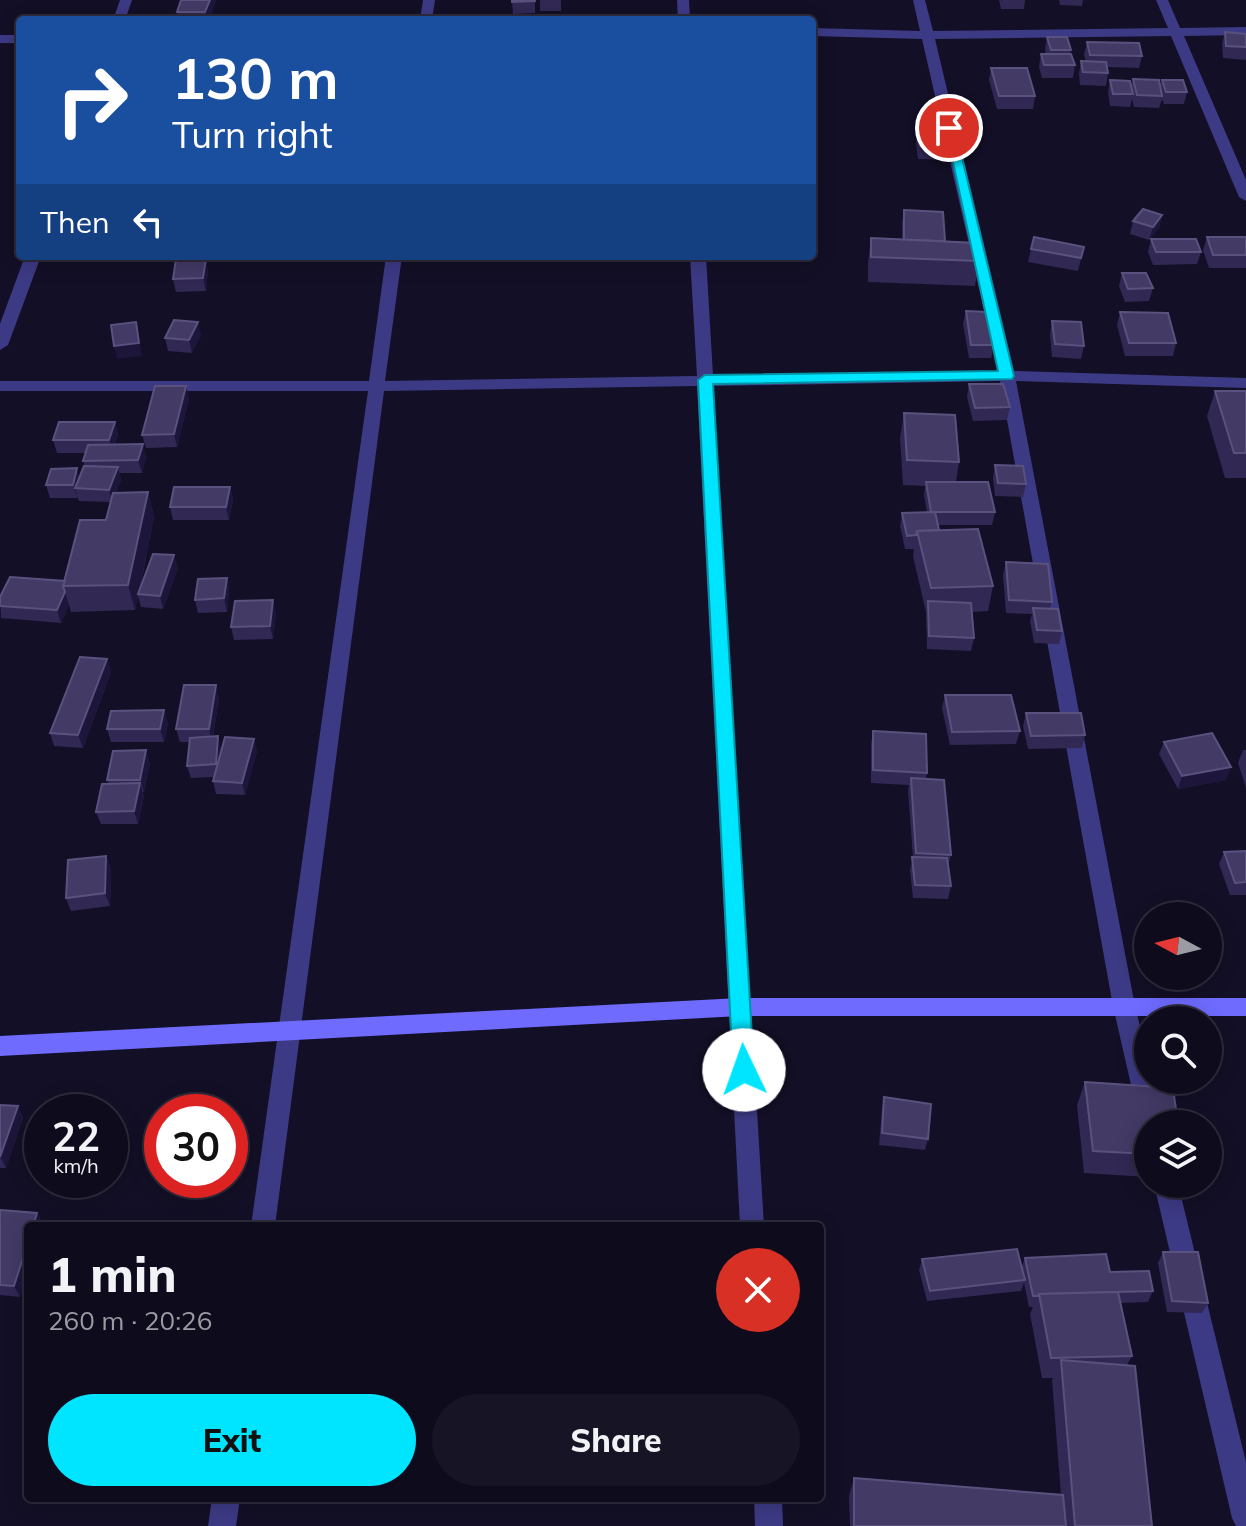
<!DOCTYPE html>
<meta charset="utf-8">
<style>
body{margin:0;font-family:Mulish,sans-serif;background:#171425;color:#f1f3f6;height:100vh;display:flex;flex-direction:column;font-size:30px;white-space:nowrap}
*{box-sizing:border-box;margin:0}
p{font-size:26px;color:#9b9ba3}
.icon{flex:none;width:44px;height:44px;fill:none;stroke:currentColor;stroke-width:2;stroke-linecap:round;stroke-linejoin:round}
.map{position:relative;flex:1;overflow:hidden}
.side{position:absolute;left:24px;top:1222px;width:800px;height:280px;display:flex;flex-direction:column;background:#0e0b1c;border-radius:8px;box-shadow:0 4px 20px #0003,0 0 0 2px #2e2b3b}
.side>*{flex:none}
.hud{position:absolute;left:16px;top:16px;width:800px;height:244px;border-radius:8px;box-shadow:0 4px 20px #0003,0 0 0 2px #2e2b3b;background:#1a4fa0;color:#fff;overflow:hidden}
.needle{width:52px;rotate:277deg}
.controls{position:absolute;left:1134px;top:902px;display:grid;gap:16px}
.controls a{display:grid;place-items:center;width:88px;height:88px;border-radius:50%;background:#0e0b1c;box-shadow:0 4px 20px #0003,0 0 0 2px #2e2b3b;font-size:40px}
.speed{position:absolute;left:24px;top:1094px;display:flex;gap:16px;font-size:40px;font-weight:700;text-align:center}
.speed>*{display:grid;place-content:center;width:104px;height:104px;border-radius:50%;background:#0e0b1c;box-shadow:0 4px 20px #0003,0 0 0 2px #2e2b3b;line-height:1}
.speed small{font-size:20px;font-weight:400}
.speed .limit{border:12px solid #d22;background:#fff;color:#111}
.pin{position:absolute;display:grid;place-items:center;width:68px;height:68px;color:#fff;margin:-34px;border:4px solid #fff;border-radius:50%;box-shadow:0 2px 8px #0007}
.me{position:absolute;width:88px;margin:-44px;rotate:357deg;stroke-linejoin:round;filter:drop-shadow(0 0 6px #0008)}
.turn{display:flex;align-items:center;gap:28px;height:168px;padding:0 24px;font-size:36px}
.turn .icon{width:104px;height:104px;stroke-width:2.5}
.turn b{display:block;font-size:56px;line-height:68px}
.then{display:flex;align-items:center;height:76px;padding:0 24px;background:#0003;gap:16px;font-size:30px}
.round{display:grid;place-items:center;flex:none;width:84px;height:84px;border-radius:42px;background:#171425}
.summary{display:flex;align-items:center;justify-content:space-between;height:136px;padding:0 24px}
h1{font-size:48px;font-weight:800;line-height:60px}
.action{display:flex;gap:16px;margin-top:auto;padding:16px 24px}
.action a{flex:1;height:92px;border-radius:48px;background:#00e5ff;color:#111;font-size:32px;font-weight:800;line-height:92px;text-align:center}
.action a+a{background:#171425;color:#f1f3f6}
.map>svg:first-child{display:block}
.lines{fill:none;stroke-linecap:round;stroke-linejoin:round}
.street{fill:#3d3a85;fill-rule:evenodd}
.secondary{fill:#6f6bff;fill-rule:evenodd}
.wall{fill:#312854}
.shaded-wall{fill:#1d163a}
.building{fill:#433a66;stroke:#5a527e;stroke-width:2}
.route{fill:#00e5ff;stroke:#0095a6;stroke-width:2}
</style>
<div class="map">
<svg width="1246" height="1526" viewBox="0 0 1246 1526">
<rect width="100%" height="100%" fill="#130f26"/>
<g class="lines">
<!-- street -->
<g class="street">
<path d="M 120,0 L 132,0 L 125,20 L 113,20 Z"/>
<path d="M 423,0 L 435,0 L 432,20 L 420,20 Z"/>
<path d="M 677,0 L 689,0 L 690,20 L 678,20 Z"/>
<path d="M 913,0 L 925,0 L 933,31 L 1168,28 L 1156,0 L 1168,0 L 1180,28 L 1246,27 L 1246,35 L 1184,36 L 1246,180 L 1246,201 L 1239,197 L 1171,36 L 935,39 L 1014,371 L 1246,378 L 1246,388 L 1016,381 L 1135,1006 L 1148,1059 L 1148,1080 L 1153,1080 L 1164,1124 L 1148,1124 L 1148,1133 L 1140,1124 L 1113,1006 L 1000,381 L 713,386 L 764,1226 L 740,1226 L 697,386 L 384,391 L 275,1226 L 251,1226 L 368,391 L 0,391 L 0,381 L 369,381 L 386,256 L 402,256 L 385,381 L 697,376 L 690,256 L 706,256 L 713,376 L 998,371 L 922,39 L 812,36 L 812,28 L 920,31 Z"/>
<rect x="0" y="35" width="20" height="8"/>
<path d="M 25,256 L 41,256 L 8,345 L 0,350 L 0,324 Z"/>
<path d="M 1154,1184 L 1178,1184 L 1246,1462 L 1246,1526 L 1236,1526 L 1232,1518 Z"/>
<path d="M 212,1498 L 240,1498 L 236,1526 L 208,1526 Z"/>
<path d="M 754,1498 L 782,1498 L 783,1526 L 755,1526 Z"/>
</g>
<!-- secondary -->
<path class="secondary" d="M 740,998 L 1246,998 L 1246,1016 L 740,1016 L 0,1056 L 0,1036 Z"/>
</g>
<!-- wall -->
<g class="wall">
<path d="M 216,0 L 209,20 L 178,20 L 177,12 Z"/>
<path d="M 512,0 L 535,0 L 535,13 L 513,14 Z"/>
<rect x="540" y="0" width="21" height="11"/>
<path d="M 999,0 L 1025,0 L 1024,9 L 1001,9 Z"/>
<path d="M 1059,0 L 1083,0 L 1082,6 L 1060,5 Z"/>
<path d="M 1225,32 L 1246,34 L 1246,60 L 1223,58 L 1222,44 Z"/>
<path d="M 1047,37 L 1071,50 L 1070,54 L 1075,65 L 1073,78 L 1042,78 L 1039,67 L 1041,54 L 1046,54 L 1045,49 Z"/>
<path d="M 1087,42 L 1142,56 L 1139,68 L 1107,67 L 1108,73 L 1106,86 L 1080,85 L 1079,74 L 1081,61 L 1086,61 L 1084,55 Z"/>
<path d="M 991,68 L 1035,96 L 1033,109 L 997,109 L 989,80 Z"/>
<path d="M 1133,79 L 1160,87 L 1162,80 L 1187,92 L 1184,104 L 1164,104 L 1162,99 L 1159,108 L 1134,107 L 1132,99 L 1130,107 L 1110,106 L 1108,92 L 1110,80 L 1131,86 Z"/>
<path d="M 917,131 L 951,147 L 949,160 L 918,159 L 916,144 Z"/>
<path d="M 904,210 L 945,241 L 979,261 L 975,286 L 868,282 L 868,263 L 871,238 L 902,239 L 902,223 Z"/>
<path d="M 1162,215 L 1159,228 L 1149,240 L 1130,234 L 1133,221 Z"/>
<path d="M 1207,237 L 1246,237 L 1246,268 L 1209,268 L 1203,250 Z"/>
<path d="M 1151,239 L 1201,252 L 1197,264 L 1153,265 L 1148,252 Z"/>
<path d="M 1084,247 L 1078,271 L 1028,262 L 1031,249 Z"/>
<path d="M 208,270 L 206,291 L 176,292 L 173,279 Z"/>
<path d="M 1122,273 L 1153,288 L 1149,301 L 1125,302 L 1119,286 Z"/>
<path d="M 966,311 L 994,345 L 991,358 L 969,358 L 963,324 Z"/>
<path d="M 1120,312 L 1176,343 L 1173,356 L 1125,356 L 1117,325 Z"/>
<path d="M 1052,321 L 1084,346 L 1081,359 L 1052,357 L 1050,334 Z"/>
<path d="M 201,335 L 192,353 L 168,351 L 165,338 Z"/>
<path d="M 969,384 L 1010,407 L 1007,420 L 973,421 L 967,397 Z"/>
<path d="M 1215,391 L 1246,391 L 1246,478 L 1225,478 L 1207,416 Z"/>
<path d="M 189,399 L 177,447 L 146,448 L 142,435 Z"/>
<path d="M 904,413 L 959,462 L 956,482 L 995,512 L 992,525 L 938,525 L 939,530 L 993,586 L 988,611 L 972,612 L 974,638 L 971,651 L 927,649 L 926,612 L 913,556 L 914,549 L 905,549 L 900,526 L 902,513 L 927,512 L 924,495 L 925,486 L 903,485 L 900,438 Z"/>
<path d="M 115,422 L 118,435 L 115,444 L 146,457 L 142,473 L 119,473 L 121,480 L 116,493 L 148,492 L 154,517 L 140,588 L 178,568 L 163,609 L 141,607 L 138,596 L 135,610 L 71,612 L 69,605 L 61,623 L 1,618 L 0,597 L 65,581 L 106,520 L 110,502 L 79,501 L 77,496 L 77,498 L 50,498 L 46,485 L 80,476 L 85,466 L 83,461 L 86,453 L 57,453 L 53,440 Z"/>
<path d="M 995,465 L 1026,484 L 1023,497 L 995,496 L 993,478 Z"/>
<path d="M 230,487 L 233,500 L 229,520 L 173,520 L 170,507 Z"/>
<path d="M 1006,562 L 1052,602 L 1050,608 L 1062,631 L 1059,644 L 1034,643 L 1030,621 L 1032,614 L 1006,613 L 1003,575 Z"/>
<path d="M 227,578 L 229,591 L 227,612 L 198,613 L 195,600 Z"/>
<path d="M 276,613 L 273,639 L 234,640 L 231,627 Z"/>
<path d="M 107,659 L 111,672 L 83,748 L 54,746 L 50,733 Z"/>
<path d="M 945,695 L 1020,731 L 1016,744 L 950,745 L 942,708 Z"/>
<path d="M 219,698 L 213,737 L 221,749 L 221,753 L 257,751 L 245,795 L 216,794 L 213,781 L 214,777 L 191,778 L 187,766 L 189,742 L 180,742 L 176,729 Z"/>
<path d="M 1026,713 L 1085,735 L 1082,748 L 1028,749 L 1023,726 Z"/>
<path d="M 168,723 L 164,742 L 111,742 L 107,729 Z"/>
<path d="M 873,731 L 927,773 L 926,779 L 951,855 L 948,866 L 951,886 L 948,899 L 913,898 L 910,870 L 913,857 L 908,791 L 909,785 L 871,783 L 871,744 Z"/>
<path d="M 1164,742 L 1231,767 L 1226,780 L 1178,789 L 1159,754 Z"/>
<path d="M 1243,750 L 1246,750 L 1246,788 L 1238,763 Z"/>
<path d="M 150,763 L 144,792 L 143,792 L 144,796 L 138,824 L 101,824 L 96,812 L 109,784 L 107,780 Z"/>
<path d="M 1246,851 L 1246,895 L 1230,895 L 1219,864 L 1224,852 Z"/>
<path d="M 106,856 L 111,868 L 110,906 L 71,911 L 66,898 Z"/>
<path d="M 1085,1082 L 1148,1124 L 1148,1177 L 1084,1173 L 1077,1105 Z"/>
<path d="M 884,1097 L 928,1139 L 925,1150 L 879,1145 L 882,1109 Z"/>
<path d="M 0,1105 L 18,1106 L 23,1118 L 6,1168 L 0,1168 Z"/>
<path d="M 0,1210 L 37,1213 L 43,1224 L 42,1226 L 28,1226 L 28,1272 L 20,1297 L 0,1295 Z"/>
<path d="M 1163,1252 L 1208,1303 L 1202,1313 L 1167,1312 L 1158,1263 Z"/>
<path d="M 1025,1258 L 1110,1272 L 1153,1291 L 1148,1302 L 1120,1303 L 1132,1356 L 1127,1365 L 1152,1526 L 850,1526 L 849,1496 L 854,1478 L 1061,1495 L 1052,1380 L 1053,1378 L 1042,1378 L 1030,1314 L 1033,1307 L 1029,1307 L 1024,1283 L 1021,1291 L 927,1301 L 919,1270 L 922,1259 L 1022,1266 Z"/>
</g>
<!-- shaded-wall -->
<g class="shaded-wall">
<path d="M 210,0 L 216,0 L 209,20 L 207,20 L 205,12 Z"/>
<path d="M 1162,215 L 1159,228 L 1149,240 L 1153,227 Z"/>
<path d="M 206,258 L 208,270 L 206,291 L 203,278 Z"/>
<path d="M 136,322 L 142,356 L 117,359 L 114,346 Z"/>
<path d="M 198,322 L 201,335 L 192,353 L 189,340 Z"/>
<path d="M 186,386 L 189,399 L 177,447 L 174,434 Z"/>
<path d="M 115,422 L 118,435 L 113,453 L 109,440 Z"/>
<path d="M 143,444 L 146,457 L 142,473 L 138,460 Z"/>
<path d="M 118,467 L 121,480 L 113,503 L 109,490 Z"/>
<path d="M 77,468 L 81,481 L 75,488 L 77,498 L 73,485 Z"/>
<path d="M 230,487 L 233,500 L 229,520 L 226,507 Z"/>
<path d="M 148,492 L 154,517 L 135,610 L 128,585 Z"/>
<path d="M 174,555 L 178,568 L 163,609 L 160,596 Z"/>
<path d="M 227,578 L 229,591 L 227,612 L 224,598 Z"/>
<path d="M 65,592 L 69,605 L 61,623 L 57,610 Z"/>
<path d="M 273,600 L 276,613 L 273,639 L 270,626 Z"/>
<path d="M 107,659 L 111,672 L 83,748 L 78,735 Z"/>
<path d="M 216,685 L 219,698 L 212,742 L 209,729 Z"/>
<path d="M 164,710 L 168,723 L 164,742 L 160,729 Z"/>
<path d="M 218,736 L 221,749 L 219,777 L 216,764 Z"/>
<path d="M 254,739 L 257,751 L 245,795 L 242,783 Z"/>
<path d="M 146,750 L 150,763 L 144,792 L 140,780 Z"/>
<path d="M 1231,767 L 1226,780 L 1178,789 L 1182,776 Z"/>
<path d="M 140,783 L 144,796 L 138,824 L 134,811 Z"/>
<path d="M 106,856 L 111,868 L 110,906 L 105,893 Z"/>
<path d="M 18,1106 L 23,1118 L 6,1168 L 0,1157 Z"/>
<path d="M 37,1213 L 43,1224 L 42,1226 L 33,1226 Z"/>
<path d="M 28,1242 L 28,1272 L 20,1297 L 14,1286 Z"/>
</g>
<!-- building -->
<g class="building">
<path d="M 181,0 L 210,0 L 205,12 L 177,12 Z"/>
<path d="M 512,0 L 535,0 L 535,1 L 512,2 Z"/>
<path d="M 1225,32 L 1246,34 L 1246,47 L 1226,46 Z"/>
<path d="M 1047,37 L 1067,37 L 1071,50 L 1051,50 Z"/>
<path d="M 1087,42 L 1139,43 L 1142,56 L 1090,55 Z"/>
<path d="M 1041,54 L 1071,54 L 1075,65 L 1044,65 Z"/>
<path d="M 1081,61 L 1106,62 L 1108,73 L 1083,72 Z"/>
<path d="M 991,68 L 1027,68 L 1035,96 L 999,96 Z"/>
<path d="M 1133,79 L 1159,80 L 1162,96 L 1137,95 Z"/>
<path d="M 1110,80 L 1130,81 L 1133,94 L 1113,94 Z"/>
<path d="M 1162,80 L 1183,80 L 1187,92 L 1166,92 Z"/>
<path d="M 917,131 L 949,132 L 951,147 L 920,146 Z"/>
<path d="M 1143,209 L 1162,215 L 1153,227 L 1133,221 Z"/>
<path d="M 904,210 L 943,212 L 945,241 L 904,240 Z"/>
<path d="M 1034,237 L 1084,247 L 1081,258 L 1031,249 Z"/>
<path d="M 1207,237 L 1246,237 L 1246,255 L 1213,255 Z"/>
<path d="M 871,238 L 977,243 L 979,261 L 871,257 Z"/>
<path d="M 1151,239 L 1196,239 L 1201,252 L 1156,252 Z"/>
<path d="M 206,258 L 203,278 L 173,279 L 176,259 Z"/>
<path d="M 1122,273 L 1146,273 L 1153,288 L 1128,289 Z"/>
<path d="M 966,311 L 988,312 L 994,345 L 971,345 Z"/>
<path d="M 1120,312 L 1168,313 L 1176,343 L 1129,343 Z"/>
<path d="M 174,320 L 198,322 L 189,340 L 165,338 Z"/>
<path d="M 1052,321 L 1081,322 L 1084,346 L 1055,344 Z"/>
<path d="M 136,322 L 139,343 L 114,346 L 111,325 Z"/>
<path d="M 969,384 L 1003,384 L 1010,407 L 975,408 Z"/>
<path d="M 155,386 L 186,386 L 174,434 L 142,435 Z"/>
<path d="M 1215,391 L 1246,391 L 1246,453 L 1234,453 Z"/>
<path d="M 904,413 L 955,415 L 959,462 L 907,460 Z"/>
<path d="M 59,422 L 115,422 L 109,440 L 53,440 Z"/>
<path d="M 143,444 L 138,460 L 83,461 L 88,445 Z"/>
<path d="M 995,465 L 1023,466 L 1026,484 L 998,483 Z"/>
<path d="M 84,466 L 118,467 L 109,490 L 75,488 Z"/>
<path d="M 77,468 L 73,485 L 46,485 L 51,469 Z"/>
<path d="M 926,482 L 988,482 L 995,512 L 931,512 Z"/>
<path d="M 174,487 L 230,487 L 226,507 L 170,507 Z"/>
<path d="M 148,492 L 128,585 L 63,586 L 80,520 L 106,520 L 113,493 Z"/>
<path d="M 935,512 L 939,530 L 917,531 L 916,535 L 907,536 L 902,513 Z"/>
<path d="M 978,529 L 993,586 L 931,588 L 917,531 Z"/>
<path d="M 153,554 L 174,555 L 160,596 L 138,594 Z"/>
<path d="M 1006,562 L 1048,564 L 1052,602 L 1009,600 Z"/>
<path d="M 10,577 L 65,581 L 63,586 L 65,592 L 57,610 L 0,606 L 0,597 Z"/>
<path d="M 227,578 L 224,598 L 195,600 L 198,579 Z"/>
<path d="M 273,600 L 270,626 L 231,627 L 235,601 Z"/>
<path d="M 928,601 L 971,603 L 974,638 L 929,636 Z"/>
<path d="M 1033,608 L 1058,609 L 1062,631 L 1037,630 Z"/>
<path d="M 80,657 L 107,659 L 78,735 L 50,733 Z"/>
<path d="M 184,685 L 216,685 L 209,729 L 176,729 Z"/>
<path d="M 945,695 L 1011,695 L 1020,731 L 952,732 Z"/>
<path d="M 164,710 L 160,729 L 107,729 L 111,711 Z"/>
<path d="M 1026,713 L 1081,713 L 1085,735 L 1031,736 Z"/>
<path d="M 873,731 L 926,734 L 927,773 L 873,770 Z"/>
<path d="M 1212,733 L 1231,767 L 1182,776 L 1164,742 Z"/>
<path d="M 218,736 L 216,764 L 187,766 L 190,738 Z"/>
<path d="M 225,737 L 254,739 L 242,783 L 213,781 Z"/>
<path d="M 146,750 L 140,780 L 107,780 L 113,751 Z"/>
<path d="M 911,778 L 944,780 L 951,855 L 916,853 Z"/>
<path d="M 140,783 L 134,811 L 96,812 L 102,784 Z"/>
<path d="M 1246,851 L 1246,882 L 1235,883 L 1224,852 Z"/>
<path d="M 106,856 L 105,893 L 66,898 L 68,860 Z"/>
<path d="M 912,857 L 947,858 L 951,886 L 915,885 Z"/>
<path d="M 1085,1082 L 1173,1088 L 1178,1124 L 1148,1124 L 1148,1154 L 1093,1151 Z"/>
<path d="M 884,1097 L 931,1104 L 928,1139 L 882,1133 Z"/>
<path d="M 0,1105 L 18,1106 L 0,1157 Z"/>
<path d="M 0,1210 L 37,1213 L 33,1226 L 28,1226 L 28,1242 L 14,1286 L 0,1285 Z"/>
<path d="M 1017,1249 L 1025,1280 L 930,1291 L 922,1259 Z"/>
<path d="M 1163,1252 L 1198,1252 L 1208,1303 L 1172,1301 Z"/>
<path d="M 1106,1254 L 1110,1272 L 1149,1271 L 1153,1291 L 1039,1294 L 1038,1296 L 1033,1296 L 1025,1258 Z"/>
<path d="M 1118,1292 L 1132,1356 L 1051,1358 L 1039,1294 Z"/>
<path d="M 1061,1360 L 1135,1366 L 1152,1526 L 1075,1526 Z"/>
<path d="M 854,1478 L 1063,1495 L 1066,1526 L 854,1526 Z"/>
</g>
<!-- route -->
<path class="route" d="M 945,125 L 955,128 L 1014,376 L 1012,379 L 713,384 L 754,1070 L 751,1076 L 744,1079 L 736,1076 L 733,1070 L 698,380 L 705,375 L 998,371 Z"/>
</svg>
<div class="controls">
<a><svg class="needle" viewBox="-14 -14 28 28"><path d="M0-13l5 13h-10z" fill="#e53935"/><path d="M0 13l5-13h-10z" fill="#9b9ba3"/></svg></a>
<a><svg class="icon" aria-label="search" viewBox="0 0 24 24"><circle cx="10" cy="10" r="6"/><path d="M15 15l6 6"/></svg></a>
<a><svg class="icon" aria-label="layers" viewBox="0 0 24 24"><path d="M12 4l9 5-9 5-9-5zM3 14l9 5 9-5"/></svg></a>
</div>
<div class="speed"><div>22<small>km/h</small></div><div class="limit">30</div></div>
<div class="pin" style="left:949px;top:128px;background:#d93025"><svg class="icon" aria-label="arrive" viewBox="0 0 24 24"><path d="M6 21V4h12l-3 4 3 4H6"/></svg></div>
<svg class="me" style="left:744px;top:1070px" viewBox="-20 -20 40 40"><circle r="19" fill="#fff"/><path d="M0-13L10 11 0 6-10 11z" fill="#00e5ff"/></svg>
<div class="hud">
<div class="turn"><svg class="icon" aria-label="right" viewBox="0 0 24 24"><path d="M7 20v-9h11M14 6l5 5-5 5"/></svg><div><b>130 m</b>Turn right</div></div>
<div class="then">Then<svg class="icon" aria-label="left" viewBox="0 0 24 24"><path d="M17 20v-9H6M10 6l-5 5 5 5"/></svg></div>
</div>
<section class="side">
<div class="summary"><div><h1>1 min</h1><p>260 m · 20:26</p></div><a class="round" style="background:#d93025;color:#fff"><svg class="icon" aria-label="close" viewBox="0 0 24 24"><path d="M6 6l12 12M18 6L6 18"/></svg></a></div>
<div class="action"><a>Exit</a><a>Share</a></div>
</section>
</div>
